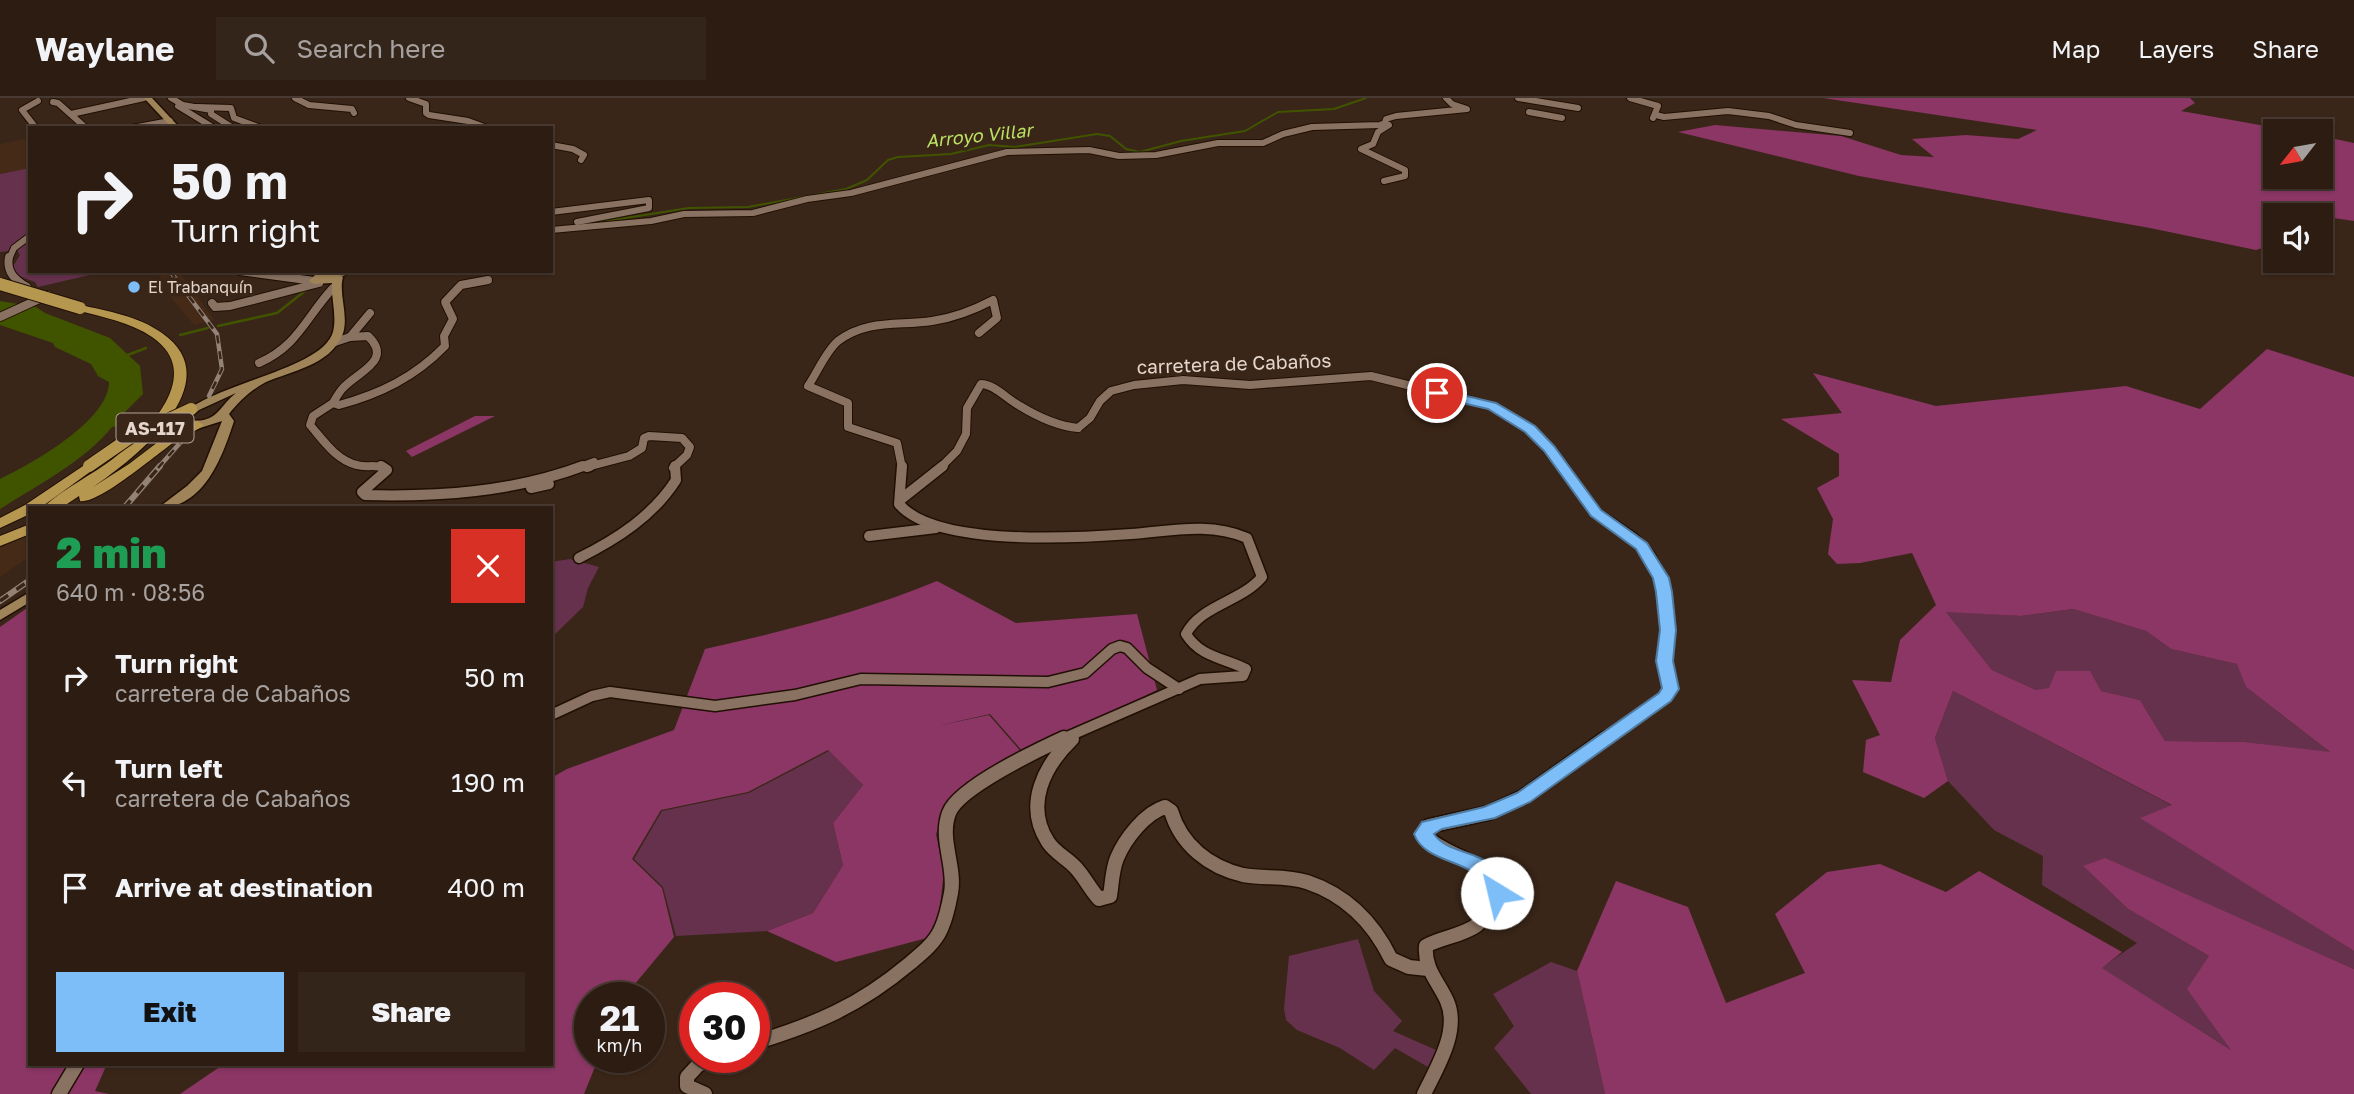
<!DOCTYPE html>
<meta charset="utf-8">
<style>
body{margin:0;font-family:"Golos Text",sans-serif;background:#34251b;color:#f1f3f6;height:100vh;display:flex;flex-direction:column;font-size:26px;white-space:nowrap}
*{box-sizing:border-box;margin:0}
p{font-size:23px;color:#a6a19f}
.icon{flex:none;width:38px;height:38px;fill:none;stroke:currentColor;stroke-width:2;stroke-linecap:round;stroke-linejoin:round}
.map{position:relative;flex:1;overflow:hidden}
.side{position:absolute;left:28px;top:408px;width:525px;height:560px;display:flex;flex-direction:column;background:#2c1c12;border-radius:0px;box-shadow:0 2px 5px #0004,0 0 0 2px #483a32}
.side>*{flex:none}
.top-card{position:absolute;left:28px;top:28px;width:525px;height:147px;border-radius:0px;box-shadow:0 2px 5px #0004,0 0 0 2px #483a32;background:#2c1c12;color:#f1f3f6;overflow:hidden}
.needle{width:46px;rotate:239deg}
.controls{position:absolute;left:2263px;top:21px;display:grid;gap:14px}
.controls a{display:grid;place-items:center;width:70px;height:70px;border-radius:0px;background:#2c1c12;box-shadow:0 2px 5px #0004,0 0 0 2px #483a32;font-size:35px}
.speed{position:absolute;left:574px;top:884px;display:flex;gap:14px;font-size:35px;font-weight:700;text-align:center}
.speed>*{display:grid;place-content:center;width:91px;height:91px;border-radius:50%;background:#2c1c12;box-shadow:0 2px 5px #0004,0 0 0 2px #483a32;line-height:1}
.speed small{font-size:18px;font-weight:400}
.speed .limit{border:10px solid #d22;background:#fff;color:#111}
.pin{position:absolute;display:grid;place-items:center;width:60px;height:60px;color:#fff;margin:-30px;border:4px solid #fff;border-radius:50%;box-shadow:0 2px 7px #0007}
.me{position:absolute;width:77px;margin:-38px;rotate:324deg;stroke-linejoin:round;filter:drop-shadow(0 0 5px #0008)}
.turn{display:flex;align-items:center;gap:24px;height:147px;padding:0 28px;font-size:32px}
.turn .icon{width:91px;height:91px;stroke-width:2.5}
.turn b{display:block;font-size:49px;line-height:60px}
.round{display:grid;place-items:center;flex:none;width:74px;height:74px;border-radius:0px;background:#34251b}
.headline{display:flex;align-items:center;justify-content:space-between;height:119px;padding:0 28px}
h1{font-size:42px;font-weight:800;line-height:52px;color:#1e9e55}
.primary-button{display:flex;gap:14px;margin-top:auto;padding:14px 28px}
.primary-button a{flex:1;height:80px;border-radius:0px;background:#7dbef9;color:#111;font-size:28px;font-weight:800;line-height:80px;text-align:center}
.primary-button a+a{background:#34251b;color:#f1f3f6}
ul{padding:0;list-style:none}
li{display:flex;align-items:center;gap:21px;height:105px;padding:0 28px}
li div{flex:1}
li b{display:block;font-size:26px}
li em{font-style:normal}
header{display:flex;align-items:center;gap:42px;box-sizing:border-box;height:98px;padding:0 35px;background:#2c1c12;border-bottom:2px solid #483a32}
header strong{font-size:33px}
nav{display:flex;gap:38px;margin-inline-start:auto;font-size:24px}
.search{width:490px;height:63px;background:#34251b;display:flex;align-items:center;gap:18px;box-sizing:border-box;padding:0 24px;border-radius:0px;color:#a6a19f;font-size:26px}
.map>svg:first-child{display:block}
.built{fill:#442a17}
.green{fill:#66314d}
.forest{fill:#8b3665;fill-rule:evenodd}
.water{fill:#405400}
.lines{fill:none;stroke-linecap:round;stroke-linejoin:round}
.stream-far1{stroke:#405400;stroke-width:2}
.stream{stroke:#405400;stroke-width:2.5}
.street-far3-casing{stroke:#200f03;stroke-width:8}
.street-far2-casing{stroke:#200f03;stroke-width:10}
.street-far1-casing{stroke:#200f03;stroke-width:13}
.street-casing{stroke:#200f03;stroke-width:17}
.secondary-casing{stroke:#200f03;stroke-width:3}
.primary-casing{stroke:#200f03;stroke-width:2}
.street-far3{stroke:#897261;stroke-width:6}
.street-far2{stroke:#897261;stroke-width:8}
.street-far1{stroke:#897261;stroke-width:10}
.street{stroke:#897261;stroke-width:14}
.secondary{fill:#a08459;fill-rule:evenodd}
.primary{fill:#b69750;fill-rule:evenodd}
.rail-far1-casing{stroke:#938377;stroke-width:4.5}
.rail-casing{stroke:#938377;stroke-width:6}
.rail-far1{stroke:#3a2618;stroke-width:2.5;stroke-dasharray:8;stroke-linecap:butt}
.rail{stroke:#3a2618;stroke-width:3.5;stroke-dasharray:10;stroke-linecap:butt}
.primary-bridge-casing{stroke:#200f03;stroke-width:14;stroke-linecap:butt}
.primary-bridge{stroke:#b69750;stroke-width:12}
.route{fill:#7dbef9;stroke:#517ca2;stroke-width:2}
.poi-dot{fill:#7dbef9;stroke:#3a2618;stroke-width:2.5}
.labels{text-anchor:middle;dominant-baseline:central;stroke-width:7;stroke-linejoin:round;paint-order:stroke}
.far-poi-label{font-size:16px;fill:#e4d6cd;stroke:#3a2618;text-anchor:start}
.far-water-label{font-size:18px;font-style:italic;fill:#bbe163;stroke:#3a2618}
.shield{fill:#3a2618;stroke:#b1a197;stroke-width:2}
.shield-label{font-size:18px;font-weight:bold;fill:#e4d6cd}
.street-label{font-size:19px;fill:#e4d6cd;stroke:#3a2618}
</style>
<header>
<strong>Waylane</strong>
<div class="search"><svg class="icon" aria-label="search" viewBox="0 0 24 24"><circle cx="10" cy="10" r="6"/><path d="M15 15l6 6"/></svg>Search here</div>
<nav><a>Map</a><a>Layers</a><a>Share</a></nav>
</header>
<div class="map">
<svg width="2354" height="996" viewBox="0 0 2354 996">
<rect width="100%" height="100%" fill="#3a2618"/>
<!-- built -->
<g class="built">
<path d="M 30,40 L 30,70 L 0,76 L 0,46 Z"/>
<path d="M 155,173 L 179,173 L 214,222 L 194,227 L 168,196 L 168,190 Z"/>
<path d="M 30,436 L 30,458 L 0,479 L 0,450 Z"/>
</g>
<!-- green -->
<g class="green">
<path d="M 30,70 L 30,173 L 107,173 L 38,189 L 35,184 L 16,177 L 12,170 L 20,157 L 17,152 L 0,154 L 0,76 Z"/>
<path d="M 570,461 L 599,469 L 588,490 L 583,509 L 551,540 L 551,464 Z"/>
<path d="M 2073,511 L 2146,533 L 2171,551 L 2238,566 L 2246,589 L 2331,655 L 2245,644 L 2165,643 L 2140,602 L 2101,593 L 2036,592 L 1992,572 L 1945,513 L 2021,518 Z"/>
<path d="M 1953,593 L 2173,708 L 2141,720 L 2354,853 L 2354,871 L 2105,761 L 2084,769 L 2128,811 L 2209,858 L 2233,953 L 2101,870 L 2137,845 L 2042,787 L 2043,758 L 1994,732 L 1948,683 L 1935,640 Z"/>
<path d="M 829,653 L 863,687 L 833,725 L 843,767 L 813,815 L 767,833 L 676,838 L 663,789 L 634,761 L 662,713 L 749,695 Z"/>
<path d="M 1358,841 L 1374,893 L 1402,923 L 1393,933 L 1436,952 L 1428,969 L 1395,950 L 1374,972 L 1340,950 L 1297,932 L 1286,922 L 1284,911 L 1289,858 Z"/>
<path d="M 1551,864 L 1577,873 L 1605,996 L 1531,996 L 1494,950 L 1514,928 L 1493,896 Z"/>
</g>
<!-- forest -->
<g class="forest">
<path d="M 1823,0 L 2190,0 L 2195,5 L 2181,13 L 2294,33 L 2275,33 L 2275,79 L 2320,79 L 2321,38 L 2354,45 L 2354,123 L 2279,112 L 2279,117 L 2275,117 L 2275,146 L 2256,152 L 2150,130 L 1859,78 L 1678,34 L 1715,27 L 1841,38 L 1901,57 L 1934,59 L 1912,41 L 1966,37 L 2018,41 L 2037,32 Z"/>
<path d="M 2267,251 L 2354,279 L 2354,853 L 2140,720 L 2172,707 L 1953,593 L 1935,640 L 1948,683 L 1924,700 L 1863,674 L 1866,642 L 1880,637 L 1852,582 L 1891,584 L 1900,542 L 1936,507 L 1912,455 L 1860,465 L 1837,466 L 1828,456 L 1833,421 L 1817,390 L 1839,378 L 1839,356 L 1781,321 L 1842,315 L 1813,275 L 1936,308 L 2126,288 L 2200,311 ZM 2073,511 L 2146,533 L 2171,551 L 2237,566 L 2246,589 L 2330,654 L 2245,644 L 2165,643 L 2140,602 L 2101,593 L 2090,573 L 2056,573 L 2049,590 L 2036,592 L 1992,572 L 1946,514 L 2021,518 Z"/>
<path d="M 475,318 L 495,318 L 412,359 L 406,353 Z"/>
<path d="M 937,483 L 1016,525 L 1137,516 L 1157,592 L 1025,656 L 990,616 L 937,628 L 989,617 L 1023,656 L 951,698 L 936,736 L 944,774 L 939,816 L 927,840 L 836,864 L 767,833 L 813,815 L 843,767 L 833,725 L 863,687 L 828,652 L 748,694 L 661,712 L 632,761 L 662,790 L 674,839 L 624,899 L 590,900 L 590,959 L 599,959 L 584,996 L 180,996 L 224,966 L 551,966 L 551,680 L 567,671 L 674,632 L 705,551 C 784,533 862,514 937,483 Z"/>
<path d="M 30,508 L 30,966 L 107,966 L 95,993 L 109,996 L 0,996 L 0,529 Z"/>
<path d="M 2105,760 L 2354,871 L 2354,996 L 1605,996 L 1577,873 L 1616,783 L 1688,809 L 1726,905 L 1805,875 L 1775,816 L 1827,774 L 1880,766 L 1946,794 L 1979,773 L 2122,854 L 2102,870 L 2231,952 L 2187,891 L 2209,858 L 2128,811 L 2083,768 Z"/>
</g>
<!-- water -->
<path class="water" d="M 0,203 L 36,209 L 45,215 L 110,240 L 140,268 L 143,296 L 123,316 L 122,328 L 112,329 C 86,362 36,388 0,411 L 0,381 C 31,366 109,323 109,284 L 98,278 L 91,266 L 55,249 L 53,245 L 0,227 Z"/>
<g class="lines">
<!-- stream-far1 -->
<path class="stream-far1" d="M 594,125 L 689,110 L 748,109 L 846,91 L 867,82 L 888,62 L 898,59 L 951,56 L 989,47 L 1015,49 L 1097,36 L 1110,38 L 1126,51 L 1140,54 L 1181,43 L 1245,33 L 1278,14 L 1334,11 L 1366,0"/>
<!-- stream -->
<g class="stream">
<path d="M 218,228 L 277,215 L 305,193"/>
<path d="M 180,237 L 208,230"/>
<path d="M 125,258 L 146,250"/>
</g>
<defs>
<g id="street-far3">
<path d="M 171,0 L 183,7 L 211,12 L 211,16 L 233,30"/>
<path d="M 295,0 L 309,7 L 352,11 L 354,15"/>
<path d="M 409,0 L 426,6 L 426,15 L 429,17 L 468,23 L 487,30"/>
<path d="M 1518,0 L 1578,10"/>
<path d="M 1630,0 L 1658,8 L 1653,20"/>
<path d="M 53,4 L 58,5 L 86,30"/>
<path d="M 178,8 L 214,30"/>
<path d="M 197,9 L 231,10 L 234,20 L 261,30"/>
<path d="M 1529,14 L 1562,20"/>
<path d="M 71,16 L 144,0"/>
<path d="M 1656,17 L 1664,19 L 1728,13 L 1769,18 L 1796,27 L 1850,35"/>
<path d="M 36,30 L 22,12 L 38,3"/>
<path d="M 132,30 L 170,23"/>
<path d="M 551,47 L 573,51 L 584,57 L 581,62"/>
<path d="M 1384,83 L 1405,78 L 1405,72 L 1361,51 L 1373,46 L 1378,34 L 1389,27"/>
<path d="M 551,114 L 649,102 L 649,110 L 577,124"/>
<path d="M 551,132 L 651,123 L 684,116 L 753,115 L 807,101 L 851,95 L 1007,54 L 1089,52 L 1119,58 L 1156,57 L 1218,45 L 1263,45 L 1283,36 L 1312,29 L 1380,27 L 1385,25 L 1386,21 L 1396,18 L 1467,11 L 1452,6 L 1446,0"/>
<path d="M 9,161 L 14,150 L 30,138"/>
</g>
<g id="street-far2">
<path d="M 9,159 C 6,174 15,182 27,189"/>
<path d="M 240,173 L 314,183"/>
<path d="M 337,176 L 345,173"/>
<path d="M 212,205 L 215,209 L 230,208 L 319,185"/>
<path d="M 0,219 L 48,197"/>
<path d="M 350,239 L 368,238 C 394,263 357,274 343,290 C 339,294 336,300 333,305 L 339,307 C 380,296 415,279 445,248 L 444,238 L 453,221 L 445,204 L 461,187 L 488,182"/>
<path d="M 332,245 L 350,239 L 370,215"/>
<path d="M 259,265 C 298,248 306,219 333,190"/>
<path d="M 333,305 L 313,318 L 310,327 C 323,342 336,362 357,367 C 366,370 375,366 384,370"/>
<path d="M 1078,330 L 1090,320 L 1100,303 L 1111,293 L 1134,287 L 1183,282 L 1250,287 L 1371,278 L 1492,308 L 1530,331 L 1563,370"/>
<path d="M 587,369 L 629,358 L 642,350 L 644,340 L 649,338 L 682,340 L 690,349 L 687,357 L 673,370"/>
<path d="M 578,370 L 594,364"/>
<path d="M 902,370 L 897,345 L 848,329 L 848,305 L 808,288 C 817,275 826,253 838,243 C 868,221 898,228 932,223 C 953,220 974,212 993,202 L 997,220 L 979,235"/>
<path d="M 940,370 L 957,353 L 966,336 L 967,310 L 981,286 C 994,286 1008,302 1020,308 C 1038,319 1057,328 1078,330"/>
</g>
<g id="street-far1">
<path d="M 381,368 L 387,372 L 362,394 L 365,397 C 438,399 514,394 583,368"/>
<path d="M 902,368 L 899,406 C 935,449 1077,440 1131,436 C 1171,433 1209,424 1247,440 L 1262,479 C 1241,504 1201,507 1186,536 C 1200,559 1224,560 1246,571 L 1243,578 L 1200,581 L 1060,642"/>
<path d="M 1562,368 L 1596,415 L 1633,440 L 1650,458 L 1661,480 L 1668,532 L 1664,563 L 1671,591 L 1665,599 L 1604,642"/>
<path d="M 587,369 L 590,368"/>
<path d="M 531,390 L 549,386"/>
<path d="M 900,402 L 943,368"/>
<path d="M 869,438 L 936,430"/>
<path d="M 579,460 C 617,441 653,418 676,382 L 675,368"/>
<path d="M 551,617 L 592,598 L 610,594 L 715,608 L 795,597 L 861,581 L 1048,584 L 1085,575 L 1112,551 L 1120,548 L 1127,550 L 1147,570 L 1179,591"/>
</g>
<g id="street">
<path d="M 1072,641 C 1044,668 1024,707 1048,744 C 1055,755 1067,760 1076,770 C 1085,780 1090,791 1099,801 L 1110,798 C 1112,786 1112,772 1117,760 C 1125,741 1145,715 1165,709 L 1171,713 C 1181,747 1209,769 1243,777 C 1264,781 1286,777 1307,784 C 1346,797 1373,824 1391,861 L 1409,869 L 1428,871"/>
<path d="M 754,945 C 816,926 859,908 909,866 C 921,856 935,845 941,831 C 946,820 949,806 951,795 C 956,769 939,741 949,715 C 958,690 1038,652 1064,640"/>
<path d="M 59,996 L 77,966"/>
<path d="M 705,996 L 687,988 L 687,979 L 698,967 L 717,959"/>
<path d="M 1424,996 C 1437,969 1460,933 1447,903 C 1438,883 1424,871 1426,848 C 1442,839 1462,838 1477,827 C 1484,821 1493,810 1495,801 C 1505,766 1442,759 1424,736 L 1429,728 L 1488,715 L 1523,699 L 1606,640"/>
</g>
<g id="secondary">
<path d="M 144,0 L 152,0 L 180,30 L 172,30 Z"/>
<path d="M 332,173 L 343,179 C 338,197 350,219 342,238 C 329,267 292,273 266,284 C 252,291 238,304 229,316 L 234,323 C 222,360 204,410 158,410 L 187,388 L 202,373 L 222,323 L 197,331 L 179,327 L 176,322 C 208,285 322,273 333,234 C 337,218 331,201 332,185 L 314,186 L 309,183 L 316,176 ZM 236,295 C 218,309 218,326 188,322 L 199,312 Z"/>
<path d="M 30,494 L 30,504 L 0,522 L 0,512 Z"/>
</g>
<g id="primary">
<path d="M 80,207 C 108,213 138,218 162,235 C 232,284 135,361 93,389 L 129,366 L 171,334 L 197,323 L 204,327 C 197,333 188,335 180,340 C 161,352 99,407 80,403 L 79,398 L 61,410 L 43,410 C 59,393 94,376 114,360 C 148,334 206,276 152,239 C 130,224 102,219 76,212 L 76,208 Z"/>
<path d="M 89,364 L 94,365 L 96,368 L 94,371 L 40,410 L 30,410 L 30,416 L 0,430 L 0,420 L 25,407 Z"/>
<path d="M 30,426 L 30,436 L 0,448 L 0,438 Z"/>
</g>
</defs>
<!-- street-far3 casing -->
<use href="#street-far3" class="street-far3-casing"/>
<!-- street-far2 casing -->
<use href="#street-far2" class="street-far2-casing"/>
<!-- street-far1 casing -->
<use href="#street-far1" class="street-far1-casing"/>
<!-- street casing -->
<use href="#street" class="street-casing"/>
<!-- secondary casing -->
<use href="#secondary" class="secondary-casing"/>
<!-- primary casing -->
<use href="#primary" class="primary-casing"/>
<!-- street-far3 -->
<use href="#street-far3" class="street-far3"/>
<!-- street-far2 -->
<use href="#street-far2" class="street-far2"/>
<!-- street-far1 -->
<use href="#street-far1" class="street-far1"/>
<!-- street -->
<use href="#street" class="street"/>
<!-- secondary -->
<use href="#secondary" class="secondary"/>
<!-- primary -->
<use href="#primary" class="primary"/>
<defs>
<g id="rail-far1">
<path d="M 170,173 L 217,236 L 222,271 L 209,298"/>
<path d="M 158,370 L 187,337"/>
</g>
<g id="rail">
<path d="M 124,410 L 160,368"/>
<path d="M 0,503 L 30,482"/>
</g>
</defs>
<!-- rail-far1 casing -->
<use href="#rail-far1" class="rail-far1-casing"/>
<!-- rail casing -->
<use href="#rail" class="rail-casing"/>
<!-- rail-far1 -->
<use href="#rail-far1" class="rail-far1"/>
<!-- rail -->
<use href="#rail" class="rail"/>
<defs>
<g id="primary-bridge">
<path d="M 0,186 L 80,210"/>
<path d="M 89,368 L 131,339 L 191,311"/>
</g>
</defs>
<!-- primary-bridge casing -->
<use href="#primary-bridge" class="primary-bridge-casing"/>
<!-- primary-bridge -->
<use href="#primary-bridge" class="primary-bridge"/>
</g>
<!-- route -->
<path class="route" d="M 1437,291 L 1496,305 L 1535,328 L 1554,348 L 1601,412 L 1647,445 L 1669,480 L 1672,494 L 1676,532 L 1673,563 L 1679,591 L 1671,603 L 1530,704 L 1495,720 L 1442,731 L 1434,736 C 1452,762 1495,746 1508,795 L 1505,801 L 1497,803 L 1490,801 C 1487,794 1486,787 1481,781 C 1462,761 1424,763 1414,736 L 1422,724 L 1484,709 L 1517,695 L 1659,595 L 1662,590 L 1656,563 L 1660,532 L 1656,494 L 1653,480 L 1636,451 L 1591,418 L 1544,353 L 1525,334 L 1488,311 L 1432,298 L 1432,292 Z"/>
<!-- markers -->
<circle class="poi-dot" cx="134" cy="189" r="7"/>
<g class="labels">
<!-- far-poi labels -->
<g class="far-poi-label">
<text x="148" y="189">El Trabanquín</text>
</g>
<!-- far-water labels -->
<g class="far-water-label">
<text transform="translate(979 37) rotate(-6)">Arroyo Villar</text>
</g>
<!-- shield labels -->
<rect class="shield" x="116.5" y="315.5" width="77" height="29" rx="5"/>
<g class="shield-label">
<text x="155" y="330">AS-117</text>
</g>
<!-- street labels -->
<g class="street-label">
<text transform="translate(1234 265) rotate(-2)">carretera de Cabaños</text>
</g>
</g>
</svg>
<div class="controls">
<a><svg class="needle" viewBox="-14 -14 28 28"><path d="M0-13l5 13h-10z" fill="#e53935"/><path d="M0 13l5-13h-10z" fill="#a6a19f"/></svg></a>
<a><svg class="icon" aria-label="sound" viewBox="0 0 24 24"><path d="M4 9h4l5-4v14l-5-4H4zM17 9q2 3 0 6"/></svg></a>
</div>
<div class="speed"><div>21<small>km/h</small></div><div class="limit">30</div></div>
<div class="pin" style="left:1437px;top:295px;background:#d93025"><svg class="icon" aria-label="arrive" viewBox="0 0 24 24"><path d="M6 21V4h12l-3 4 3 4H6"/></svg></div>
<svg class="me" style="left:1497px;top:795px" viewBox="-20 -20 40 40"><circle r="19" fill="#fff"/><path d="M0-13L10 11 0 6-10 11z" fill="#7dbef9"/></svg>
<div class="top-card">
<div class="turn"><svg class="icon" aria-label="right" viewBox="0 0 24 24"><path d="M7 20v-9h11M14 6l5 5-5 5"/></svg><div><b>50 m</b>Turn right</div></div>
</div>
<section class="side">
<div class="headline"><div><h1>2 min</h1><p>640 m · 08:56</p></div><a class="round" style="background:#d93025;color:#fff"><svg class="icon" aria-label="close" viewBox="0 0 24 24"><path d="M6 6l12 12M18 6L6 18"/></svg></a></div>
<ul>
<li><svg class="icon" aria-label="right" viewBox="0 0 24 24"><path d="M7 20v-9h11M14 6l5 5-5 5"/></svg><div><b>Turn right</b><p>carretera de Cabaños</p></div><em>50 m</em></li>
<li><svg class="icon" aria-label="left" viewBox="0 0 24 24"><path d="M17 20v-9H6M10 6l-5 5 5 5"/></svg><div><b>Turn left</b><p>carretera de Cabaños</p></div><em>190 m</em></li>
<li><svg class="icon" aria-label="arrive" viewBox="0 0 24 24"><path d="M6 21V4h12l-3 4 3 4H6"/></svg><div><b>Arrive at destination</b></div><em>400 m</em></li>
</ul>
<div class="primary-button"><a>Exit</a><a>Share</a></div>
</section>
</div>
